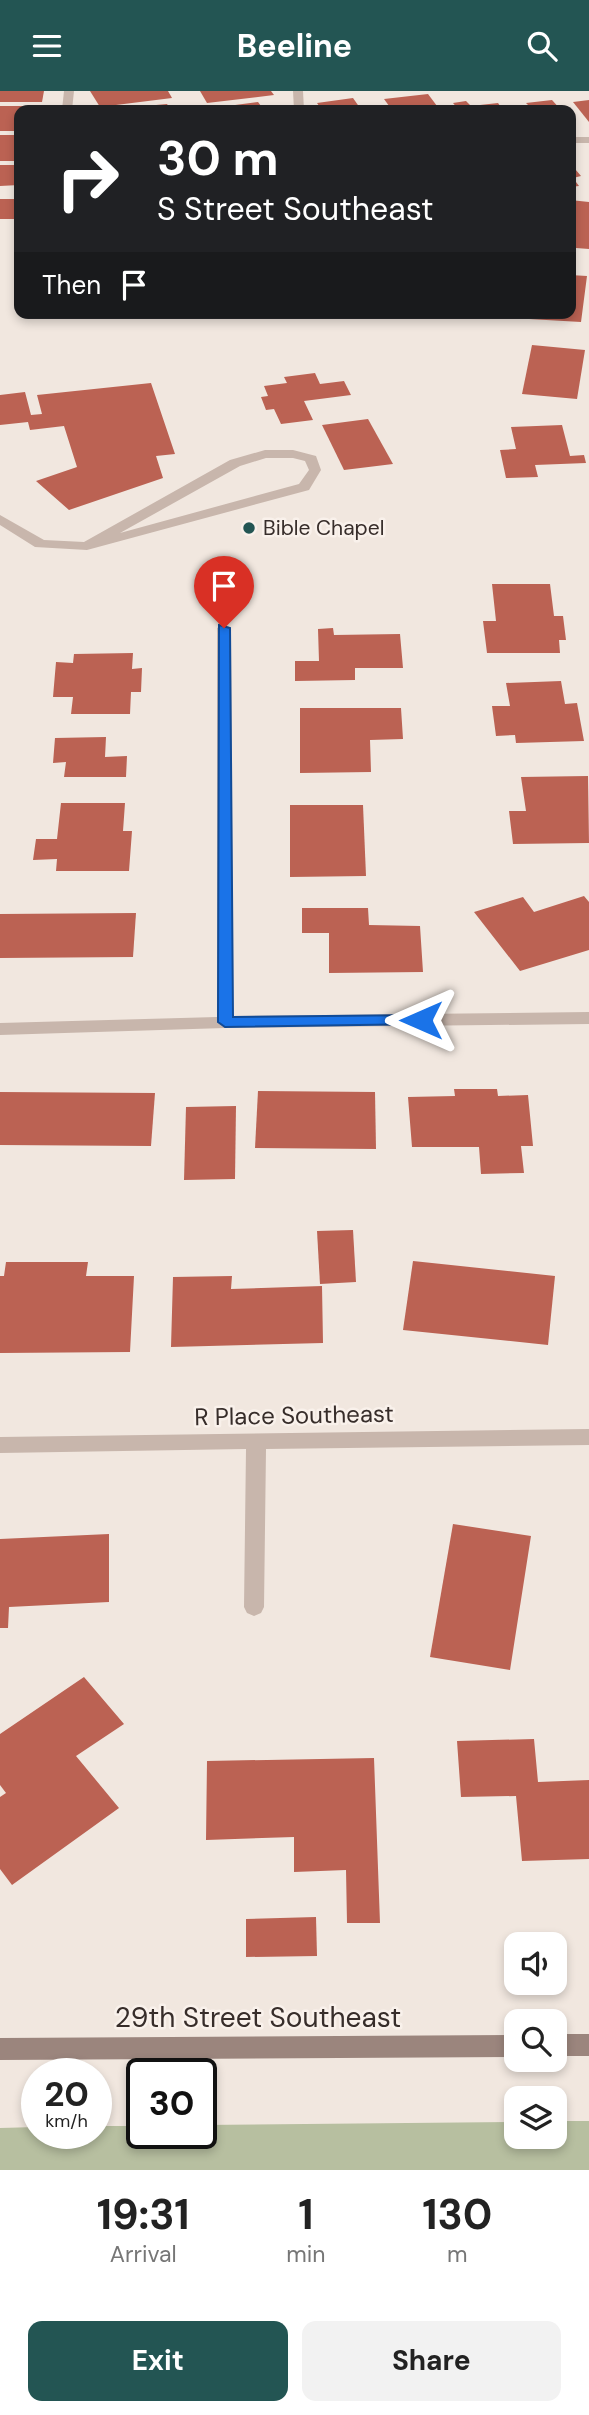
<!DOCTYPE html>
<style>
body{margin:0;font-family:"DM Sans",sans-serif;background:#f2f2f2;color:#222;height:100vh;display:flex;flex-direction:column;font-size:26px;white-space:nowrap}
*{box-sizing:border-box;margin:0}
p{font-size:23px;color:#767676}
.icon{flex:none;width:38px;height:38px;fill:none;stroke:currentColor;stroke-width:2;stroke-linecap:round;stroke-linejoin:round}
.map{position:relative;height:2079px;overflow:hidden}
.drawer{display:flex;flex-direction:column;background:#fff;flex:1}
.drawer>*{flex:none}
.hud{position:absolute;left:14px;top:14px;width:562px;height:214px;border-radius:14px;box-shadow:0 4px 10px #0003;background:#202124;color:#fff;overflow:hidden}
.fabs{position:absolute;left:504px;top:1841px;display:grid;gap:14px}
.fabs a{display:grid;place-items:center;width:63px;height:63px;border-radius:14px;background:#fff;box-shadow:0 4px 10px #0003;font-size:35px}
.speed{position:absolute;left:21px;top:1967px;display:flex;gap:14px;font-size:35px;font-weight:700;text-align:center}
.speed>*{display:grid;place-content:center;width:91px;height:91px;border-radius:50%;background:#fff;box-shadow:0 4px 10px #0003;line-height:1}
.speed small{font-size:18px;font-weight:400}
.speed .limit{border:4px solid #111;border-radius:10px;background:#fff;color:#111}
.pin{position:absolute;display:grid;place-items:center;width:60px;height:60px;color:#fff;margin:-72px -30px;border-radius:50% 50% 50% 0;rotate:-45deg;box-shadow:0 0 7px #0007}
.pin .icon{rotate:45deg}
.me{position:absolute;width:77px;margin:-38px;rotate:270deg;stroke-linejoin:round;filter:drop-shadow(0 0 5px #0008)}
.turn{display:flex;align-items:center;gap:24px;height:147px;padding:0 28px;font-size:32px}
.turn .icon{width:91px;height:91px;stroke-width:2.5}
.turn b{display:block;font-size:49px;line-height:60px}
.then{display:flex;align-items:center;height:66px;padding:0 28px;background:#0003;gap:14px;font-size:26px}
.eta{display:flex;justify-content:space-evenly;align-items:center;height:119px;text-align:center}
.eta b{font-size:42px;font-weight:700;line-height:49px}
.cta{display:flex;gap:14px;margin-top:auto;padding:14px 28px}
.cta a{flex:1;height:80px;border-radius:14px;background:#235553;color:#fff;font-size:28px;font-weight:700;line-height:80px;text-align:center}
.cta a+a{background:#f2f2f2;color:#222}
header{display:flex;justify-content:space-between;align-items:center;height:91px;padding:0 28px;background:#235553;color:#fff;font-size:32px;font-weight:700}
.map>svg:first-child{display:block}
.green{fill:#b7bfa0}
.building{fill:#bb6253}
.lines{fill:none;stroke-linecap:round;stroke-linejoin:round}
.lane{fill:#c8b6ac;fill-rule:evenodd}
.street{fill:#c8b6ac;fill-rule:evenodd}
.secondary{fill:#9b857d;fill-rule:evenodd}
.route{fill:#1a73e8;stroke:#114b97;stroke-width:2}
.poi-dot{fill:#235553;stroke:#f9f1eb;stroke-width:2.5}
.labels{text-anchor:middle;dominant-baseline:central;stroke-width:5;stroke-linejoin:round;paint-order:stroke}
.far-poi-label{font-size:21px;fill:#372d2a;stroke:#f9f1eb;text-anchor:start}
.street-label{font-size:24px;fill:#372d2a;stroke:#f9f1eb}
.near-street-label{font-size:28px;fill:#372d2a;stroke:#f9f1eb}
</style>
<header><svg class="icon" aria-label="menu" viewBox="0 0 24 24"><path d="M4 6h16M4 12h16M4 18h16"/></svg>Beeline<svg class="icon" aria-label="search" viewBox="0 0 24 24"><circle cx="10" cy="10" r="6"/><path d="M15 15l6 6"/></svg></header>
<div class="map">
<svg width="589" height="2079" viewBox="0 0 589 2079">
<rect width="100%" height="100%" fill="#f1e7df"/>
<!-- green -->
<path class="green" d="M 555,2030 L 589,2030 L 589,2079 L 0,2079 L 0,2037 L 37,2036 L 37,2042 L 96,2042 L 96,2035 L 142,2035 L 142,2042 L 201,2042 L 201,2034 L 516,2031 L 516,2046 L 555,2046 Z"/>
<!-- building -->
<g class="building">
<path d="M 0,0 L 44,0 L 42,11 L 0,11 Z"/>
<path d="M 90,0 L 168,0 L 172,7 L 100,16 Z"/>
<path d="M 200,0 L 271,0 L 274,4 L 207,12 Z"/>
<path d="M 428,3 L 440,19 L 392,19 L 384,8 Z"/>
<path d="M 353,7 L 360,17 L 378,14 L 382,19 L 322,19 L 317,12 Z"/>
<path d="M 552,9 L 561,19 L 533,19 L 526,12 Z"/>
<path d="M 589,9 L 589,31 L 573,11 Z"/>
<path d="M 466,10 L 471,15 L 498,12 L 503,19 L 459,19 L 453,12 Z"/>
<path d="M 258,11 L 264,19 L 205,19 L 205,18 Z"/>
<path d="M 167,13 L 171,19 L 123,19 L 123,17 Z"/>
<path d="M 0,15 L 41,15 L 40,19 L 19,19 L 19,40 L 0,40 Z"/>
<rect x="0" y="44" width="19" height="26"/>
<path d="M 570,72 L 581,85 L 573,87 L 579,95 L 570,96 Z"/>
<path d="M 0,74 L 19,74 L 19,94 L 0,95 Z"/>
<rect x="0" y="108" width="19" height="20"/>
<path d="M 570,109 L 589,111 L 589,158 L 576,157 L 575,164 L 570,163 Z"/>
<path d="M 570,184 L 587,185 L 581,231 L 529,228 L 530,222 L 570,222 Z"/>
<path d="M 532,254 L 585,259 L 577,308 L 522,303 Z"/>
<path d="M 315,282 L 320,293 L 344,290 L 351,304 L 304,310 L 313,329 L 281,333 L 274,318 L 266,319 L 261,306 L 268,305 L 264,295 L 287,292 L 284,286 Z"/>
<path d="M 151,292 L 175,363 L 156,365 L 163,387 L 69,419 L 36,390 L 77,376 L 64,335 L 30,339 L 28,331 L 0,334 L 0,304 L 25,301 L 31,324 L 42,323 L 37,304 Z"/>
<path d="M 368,328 L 393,373 L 344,379 L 322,334 Z"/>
<path d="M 562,334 L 570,365 L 584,364 L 586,372 L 535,374 L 538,386 L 506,387 L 500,359 L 516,358 L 511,336 Z"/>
<path d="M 492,493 L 550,493 L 554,525 L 563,525 L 566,549 L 559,549 L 560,562 L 487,562 L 483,530 L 496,530 Z"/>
<path d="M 333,537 L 334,544 L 400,543 L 403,577 L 355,577 L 355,589 L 295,590 L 295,570 L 319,570 L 318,538 Z"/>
<path d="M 133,562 L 132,578 L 142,577 L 141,601 L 131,601 L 130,623 L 71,623 L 73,606 L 53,606 L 56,571 L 73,572 L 74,563 Z"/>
<path d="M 561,590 L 565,613 L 577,612 L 584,650 L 516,652 L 515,644 L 496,645 L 492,615 L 510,615 L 506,592 Z"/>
<path d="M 300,617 L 401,617 L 403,648 L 370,649 L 371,681 L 300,682 Z"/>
<path d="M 106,646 L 105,666 L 127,665 L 126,686 L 64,686 L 66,671 L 53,672 L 55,647 Z"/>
<path d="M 588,685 L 589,752 L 513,753 L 509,720 L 526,720 L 521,686 Z"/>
<path d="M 61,712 L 125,712 L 123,740 L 132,740 L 129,780 L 56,780 L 57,768 L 33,769 L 36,748 L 57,748 Z"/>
<path d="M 290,714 L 363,714 L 366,785 L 290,786 Z"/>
<path d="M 584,805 L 589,811 L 589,859 L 520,880 L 474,821 L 523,806 L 534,821 Z"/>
<path d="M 302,817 L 368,817 L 369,834 L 420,835 L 423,881 L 329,882 L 329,842 L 302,842 Z"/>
<path d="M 136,822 L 133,866 L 0,867 L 0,823 Z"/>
<path d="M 454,998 L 497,998 L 498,1005 L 528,1004 L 533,1055 L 521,1055 L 524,1082 L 481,1083 L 479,1056 L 412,1056 L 408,1006 L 455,1005 Z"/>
<path d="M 258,1000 L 375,1001 L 376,1058 L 255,1057 Z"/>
<path d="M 0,1001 L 155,1002 L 151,1055 L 0,1054 Z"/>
<path d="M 236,1015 L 235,1088 L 184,1089 L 186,1016 Z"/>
<path d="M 353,1139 L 356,1191 L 320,1193 L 317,1140 Z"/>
<path d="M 413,1170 L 555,1185 L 548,1254 L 403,1239 Z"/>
<path d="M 6,1171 L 88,1171 L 86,1185 L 134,1185 L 130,1261 L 0,1262 L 0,1185 L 4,1185 Z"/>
<path d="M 232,1185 L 231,1198 L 322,1195 L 323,1252 L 171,1256 L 173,1186 Z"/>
<path d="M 453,1433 L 531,1445 L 510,1579 L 430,1566 Z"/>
<path d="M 109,1443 L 109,1511 L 9,1516 L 8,1537 L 0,1537 L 0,1448 Z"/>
<path d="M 84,1586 L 124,1633 L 76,1665 L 119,1717 L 12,1794 L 0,1778 L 0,1706 L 6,1702 L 0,1694 L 0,1643 Z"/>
<path d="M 534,1648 L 538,1691 L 589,1689 L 589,1768 L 522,1770 L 516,1705 L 461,1706 L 457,1650 Z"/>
<path d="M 374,1667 L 380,1832 L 347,1832 L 346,1779 L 294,1781 L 294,1746 L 206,1749 L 207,1670 Z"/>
<path d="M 316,1826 L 317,1865 L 246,1866 L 246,1828 Z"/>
</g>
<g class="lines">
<!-- lane -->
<g class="lane">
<path d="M 64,0 L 74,0 L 72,19 L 62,19 Z"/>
<path d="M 293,0 L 303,0 L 304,19 L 294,19 Z"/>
<rect x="570" y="46" width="19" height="6"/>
<path d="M 265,359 L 293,359 L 316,365 L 321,379 L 309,399 L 87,459 L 35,456 L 0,434 L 0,424 L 44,449 L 84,451 L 230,369 ZM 266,367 L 293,367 L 305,370 L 309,379 L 299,393 L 120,442 L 240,375 Z"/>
</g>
<!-- street -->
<g class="street">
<path d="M 224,533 L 231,537 L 233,925 L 589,921 L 589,933 L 225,937 L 0,944 L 0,932 L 217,926 L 217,537 Z"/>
<path d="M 589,1338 L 589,1354 L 266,1358 L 264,1516 L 261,1522 L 254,1525 L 247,1522 L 244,1516 L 246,1358 L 0,1362 L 0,1346 Z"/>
</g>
<!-- secondary -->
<g class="secondary">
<rect x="555" y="1943" width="34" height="22"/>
<path d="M 516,1944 L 516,1966 L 0,1969 L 0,1947 Z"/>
</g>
</g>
<!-- route -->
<path class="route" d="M 219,534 L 230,537 L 233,926 L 421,924 L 427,925 L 427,933 L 225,936 L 218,931 Z"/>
<!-- markers -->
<circle class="poi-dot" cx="249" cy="437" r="7"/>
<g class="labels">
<!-- far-poi labels -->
<g class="far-poi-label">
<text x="263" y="437">Bible Chapel</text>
</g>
<!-- street labels -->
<g class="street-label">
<text transform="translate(294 1324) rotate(-1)">R Place Southeast</text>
</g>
<!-- near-street labels -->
<g class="near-street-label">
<text x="258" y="1926">29th Street Southeast</text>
</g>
</g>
</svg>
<div class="fabs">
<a><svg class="icon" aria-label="sound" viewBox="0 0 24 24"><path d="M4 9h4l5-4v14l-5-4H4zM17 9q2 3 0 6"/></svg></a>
<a><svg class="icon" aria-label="search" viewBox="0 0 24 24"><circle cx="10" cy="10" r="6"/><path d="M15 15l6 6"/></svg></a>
<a><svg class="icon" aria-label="layers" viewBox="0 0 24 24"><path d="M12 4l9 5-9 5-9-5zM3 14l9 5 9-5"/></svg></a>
</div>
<div class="speed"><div>20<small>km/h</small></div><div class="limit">30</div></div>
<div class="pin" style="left:224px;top:537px;background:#d93025"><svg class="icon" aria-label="arrive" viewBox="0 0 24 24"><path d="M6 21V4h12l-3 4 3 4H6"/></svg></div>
<svg class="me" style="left:421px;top:929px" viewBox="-20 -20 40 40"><path d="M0-17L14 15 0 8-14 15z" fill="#1a73e8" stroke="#fff" stroke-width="4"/></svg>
<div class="hud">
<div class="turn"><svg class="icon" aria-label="right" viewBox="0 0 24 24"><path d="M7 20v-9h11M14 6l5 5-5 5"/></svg><div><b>30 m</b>S Street Southeast</div></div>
<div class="then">Then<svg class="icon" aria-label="arrive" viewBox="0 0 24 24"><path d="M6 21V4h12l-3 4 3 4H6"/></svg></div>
</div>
</div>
<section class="drawer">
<div class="eta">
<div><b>19:31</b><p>Arrival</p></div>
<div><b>1</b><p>min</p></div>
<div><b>130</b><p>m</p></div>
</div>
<div class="cta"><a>Exit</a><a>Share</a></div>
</section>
